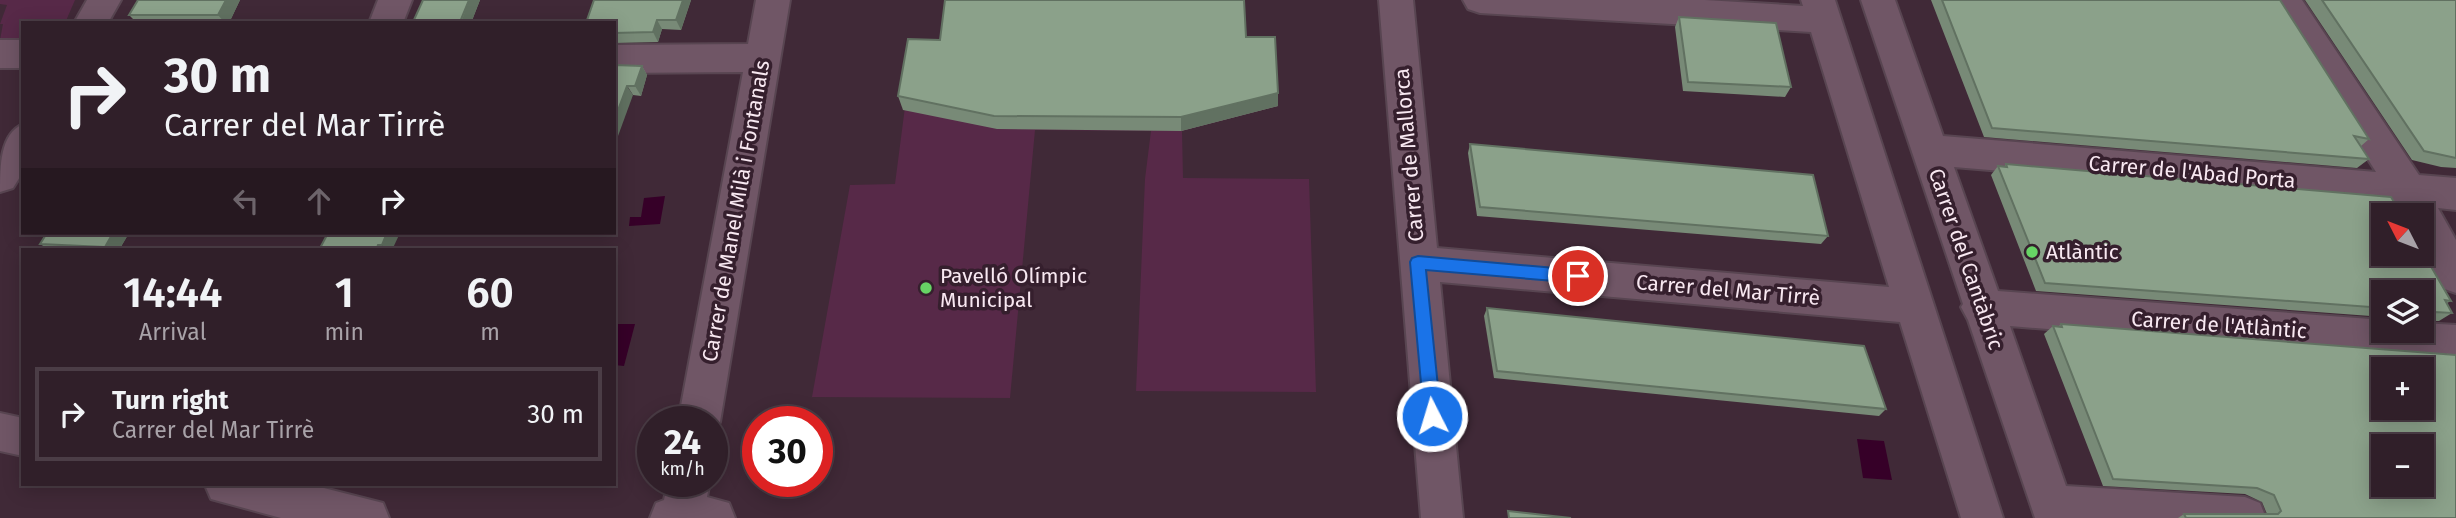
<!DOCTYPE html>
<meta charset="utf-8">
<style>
body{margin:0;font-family:"Fira Sans",sans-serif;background:#382731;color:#f1f3f6;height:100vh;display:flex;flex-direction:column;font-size:26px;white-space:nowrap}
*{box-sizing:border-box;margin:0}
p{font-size:23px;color:#a8a2a8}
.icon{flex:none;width:38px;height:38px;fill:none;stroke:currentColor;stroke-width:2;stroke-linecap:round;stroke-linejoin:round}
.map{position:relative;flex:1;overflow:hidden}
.side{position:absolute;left:21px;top:248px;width:595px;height:238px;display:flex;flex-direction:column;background:#301f29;border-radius:0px;box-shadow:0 4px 18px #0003,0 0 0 2px #4b3d46}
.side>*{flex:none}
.banner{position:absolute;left:21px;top:21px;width:595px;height:214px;border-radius:0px;box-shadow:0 4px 18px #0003,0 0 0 2px #4b3d46;background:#301f29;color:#f1f3f6;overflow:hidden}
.needle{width:46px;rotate:312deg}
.tools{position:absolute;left:2371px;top:203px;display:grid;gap:14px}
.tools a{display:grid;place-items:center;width:63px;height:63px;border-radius:0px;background:#301f29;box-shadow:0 4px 18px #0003,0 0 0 2px #4b3d46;font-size:35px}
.speed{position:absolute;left:637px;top:406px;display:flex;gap:14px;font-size:35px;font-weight:700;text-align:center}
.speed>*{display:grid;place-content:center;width:91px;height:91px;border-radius:50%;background:#301f29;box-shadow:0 4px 18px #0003,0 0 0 2px #4b3d46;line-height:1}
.speed small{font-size:18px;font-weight:400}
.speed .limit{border:10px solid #d22;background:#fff;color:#111}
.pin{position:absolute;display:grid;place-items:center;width:60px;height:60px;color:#fff;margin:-30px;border:4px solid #fff;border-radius:50%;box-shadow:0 2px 7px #0007}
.me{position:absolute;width:77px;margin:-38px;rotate:355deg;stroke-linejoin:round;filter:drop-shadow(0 0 5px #0008)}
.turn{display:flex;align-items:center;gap:24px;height:147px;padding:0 28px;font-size:32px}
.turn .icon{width:91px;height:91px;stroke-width:2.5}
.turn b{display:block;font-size:49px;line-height:60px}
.lanes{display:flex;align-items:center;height:66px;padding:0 28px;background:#0003;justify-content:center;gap:35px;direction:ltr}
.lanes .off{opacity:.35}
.eta{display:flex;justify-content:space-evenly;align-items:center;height:119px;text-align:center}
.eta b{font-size:42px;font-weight:600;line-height:49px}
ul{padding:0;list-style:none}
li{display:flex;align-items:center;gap:21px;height:94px;margin:0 14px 10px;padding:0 14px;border:4px solid #4b3d46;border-radius:0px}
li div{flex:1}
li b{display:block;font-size:26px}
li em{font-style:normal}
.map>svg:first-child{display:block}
.green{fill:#572948}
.water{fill:#360028}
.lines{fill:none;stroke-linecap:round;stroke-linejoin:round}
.minor-casing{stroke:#584551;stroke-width:4}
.minor{fill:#705666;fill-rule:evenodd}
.wall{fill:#788a77}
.shaded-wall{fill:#617161}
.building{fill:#8ba18a;stroke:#617161;stroke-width:2;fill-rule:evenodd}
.route{fill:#1a73e8;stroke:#114b97;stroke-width:2}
.poi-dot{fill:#67d465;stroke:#351f2d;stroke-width:2.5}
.labels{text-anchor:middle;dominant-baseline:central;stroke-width:7;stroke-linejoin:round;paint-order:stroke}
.street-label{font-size:21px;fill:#f8e8f1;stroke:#351f2d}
.poi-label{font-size:21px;fill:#f8e8f1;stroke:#351f2d;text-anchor:start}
</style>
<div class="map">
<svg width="2456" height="518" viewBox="0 0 2456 518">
<rect width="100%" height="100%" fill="#402937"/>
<!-- green -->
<g class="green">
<path d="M 0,0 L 75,0 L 65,23 L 23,23 L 23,46 L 12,40 L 0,40 L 3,24 L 0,24 L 7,5 L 0,4 Z"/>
<path d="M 1244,51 L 1278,106 L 1182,131 L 1183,178 L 1309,179 L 1316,392 L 1136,391 L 1145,179 L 1151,131 L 1035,130 L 1010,398 L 812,397 L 850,185 L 895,184 L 912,53 Z"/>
</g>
<!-- water -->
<g class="water">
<path d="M 665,196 L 660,224 L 629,226 L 630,217 L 641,217 L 644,198 Z"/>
<path d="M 614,324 L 635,324 L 624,366 L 614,365 Z"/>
<path d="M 1857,439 L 1884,441 L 1892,480 L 1863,478 Z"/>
</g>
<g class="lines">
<defs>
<g id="minor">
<path d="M 87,0 L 121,0 L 108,23 L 74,23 Z"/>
<path d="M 378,0 L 412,0 L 403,23 L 369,23 Z"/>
<path d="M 756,0 L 790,0 L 720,422 L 712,436 L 712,422 L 678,422 L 743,72 L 614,73 L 614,45 L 748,44 Z"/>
<path d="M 1379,0 L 1413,0 L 1437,248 L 1889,287 L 1811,32 L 1480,13 L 1468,9 L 1463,0 L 1705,0 L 1803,6 L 1801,0 L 1835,0 L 2003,518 L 1961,518 L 1900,322 L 1440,282 L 1463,518 L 1421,518 Z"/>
<path d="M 1861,0 L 1895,0 L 1943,136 L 2376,172 L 2267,0 L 2302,0 L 2419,175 L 2456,178 L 2456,210 L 2438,208 L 2456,240 L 2456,293 L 2442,288 L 2422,250 L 2422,215 L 2403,215 L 2397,205 L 1954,167 L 1998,291 L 2384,320 L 2384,331 L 2422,331 L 2422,323 L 2456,325 L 2456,361 L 2010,326 L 2066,486 L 2245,497 L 2260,503 L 2266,518 L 2035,518 L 1968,320 L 1961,307 L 1963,304 Z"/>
<rect x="0" y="40" width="23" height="28"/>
<path d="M 23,124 L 23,172 L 13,188 L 0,192 C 0,166 0,134 23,124 Z"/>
<path d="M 0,413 L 23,418 L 23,456 L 0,451 Z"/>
<path d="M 668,481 L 710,481 L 707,497 L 729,503 L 735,518 L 650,518 L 656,503 L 664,500 Z"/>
<path d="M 205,485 L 312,485 L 383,503 L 389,518 L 281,518 L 211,499 Z"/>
</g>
</defs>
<!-- minor casing -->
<use href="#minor" class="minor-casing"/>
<!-- minor -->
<use href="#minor" class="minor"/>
</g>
<!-- wall -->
<g class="wall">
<path d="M 240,0 L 229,23 L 137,23 L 129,15 Z"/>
<path d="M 423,0 L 480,0 L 471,23 L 414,23 L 413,22 Z"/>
<path d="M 594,0 L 691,0 L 681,30 L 662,29 L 658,42 L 614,43 L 614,23 Z"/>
<path d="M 1931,0 L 2280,0 L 2369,139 L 2361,146 L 2369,159 L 2357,168 L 1984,137 Z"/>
<path d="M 2305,0 L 2456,0 L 2456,168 L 2441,167 L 2412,160 Z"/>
<path d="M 1679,17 L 1791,87 L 1785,97 L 1683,91 L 1675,27 Z"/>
<path d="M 1246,37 L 1278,93 L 1278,106 L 1181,131 L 997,129 L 903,110 L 898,96 L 940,40 Z"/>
<path d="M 614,65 L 642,66 L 647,75 L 641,96 L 633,95 Z"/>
<path d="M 1470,144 L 1828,236 L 1821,244 L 1477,216 L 1468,153 Z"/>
<path d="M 2006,164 L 2451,301 L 2447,303 L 2452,313 L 2439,321 L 2431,321 L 2422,327 L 2422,292 L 2384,292 L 2384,317 L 2036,291 L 1991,175 L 1998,166 L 2004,167 Z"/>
<path d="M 47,233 L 129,233 L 119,250 L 50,250 L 40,244 Z"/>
<path d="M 1487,308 L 1886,409 L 1879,416 L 1494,378 L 1484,316 Z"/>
<path d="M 2061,324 L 2456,518 L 2178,518 L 2184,514 L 2267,514 L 2262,502 L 2245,494 L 2103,486 L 2044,334 L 2053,326 L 2058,327 Z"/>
</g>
<!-- shaded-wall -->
<g class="shaded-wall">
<path d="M 226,0 L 240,0 L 229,23 L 225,23 L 218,15 Z"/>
<path d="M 469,0 L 480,0 L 471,23 L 461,23 Z"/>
<path d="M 683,0 L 691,0 L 681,30 L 676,20 Z"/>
<path d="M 657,20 L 662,29 L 658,42 L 653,32 Z"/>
<path d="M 642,66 L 647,75 L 641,96 L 635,86 Z"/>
<path d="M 627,86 L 633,95 L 614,147 L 614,121 Z"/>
<path d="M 1278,93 L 1278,106 L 1181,131 L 1181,117 Z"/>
<path d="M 113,233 L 129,233 L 119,250 L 109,250 L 105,247 Z"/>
<path d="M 387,233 L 400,233 L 392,250 L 387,250 L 382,245 Z"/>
<path d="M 378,245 L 384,250 L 376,250 Z"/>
</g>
<!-- building -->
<g class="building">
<path d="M 138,0 L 226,0 L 218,15 L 129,15 Z"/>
<path d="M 423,0 L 469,0 L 460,22 L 413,22 Z"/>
<path d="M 594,0 L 683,0 L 676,20 L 657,20 L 653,32 L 614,33 L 614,23 L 586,23 Z"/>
<path d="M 945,0 L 1244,0 L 1246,37 L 1275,37 L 1278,93 L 1181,117 L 994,116 L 898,96 L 908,39 L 940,40 Z"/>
<path d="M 1942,0 L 2280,0 L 2369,139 L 2354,136 L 2369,159 L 1992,128 Z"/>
<path d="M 2322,0 L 2456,0 L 2456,158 L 2424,151 Z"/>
<path d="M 1679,17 L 1776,23 L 1791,87 L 1688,82 Z"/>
<path d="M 614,65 L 642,66 L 635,86 L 627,86 L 614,121 Z"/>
<path d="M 1470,144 L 1813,175 L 1828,236 L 1480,207 Z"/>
<path d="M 2006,164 L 2391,197 L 2402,215 L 2384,215 L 2384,254 L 2422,254 L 2422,251 L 2451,301 L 2445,300 L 2452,313 L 2435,312 L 2432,320 L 2422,320 L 2422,292 L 2384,292 L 2384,308 L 2045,283 L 1998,166 L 2007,167 Z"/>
<path d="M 47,233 L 113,233 L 105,247 L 40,244 Z"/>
<path d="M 328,233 L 387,233 L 382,245 L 378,245 L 376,250 L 319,250 Z"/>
<path d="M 1487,308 L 1864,346 L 1886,409 L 1497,371 Z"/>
<path d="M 2061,324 L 2456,355 L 2456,518 L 2186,518 L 2184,514 L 2278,514 L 2281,511 L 2274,495 L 2257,488 L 2113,479 L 2053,326 L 2062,327 ZM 2384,369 L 2422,369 L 2422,408 L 2384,408 ZM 2384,446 L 2422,446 L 2422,485 L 2384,485 Z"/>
<path d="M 1508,511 L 1571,518 L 1509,518 Z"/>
</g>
<!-- route -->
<path class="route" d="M 1418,256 L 1578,270 L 1583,272 L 1586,276 L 1583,281 L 1578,283 L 1426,270 L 1441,416 L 1438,421 L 1432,424 L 1426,421 L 1424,416 L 1410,262 L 1412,258 Z"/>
<!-- markers -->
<g class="poi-dot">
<circle cx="2032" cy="252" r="7"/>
<circle cx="926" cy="288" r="7"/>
</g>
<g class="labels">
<!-- street labels -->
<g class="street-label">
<text transform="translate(1409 155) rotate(-95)">Carrer de Mallorca</text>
<text transform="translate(2192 172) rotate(5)">Carrer de l'Abad Porta</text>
<text transform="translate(736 211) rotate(-80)">Carrer de Manel Milà i Fontanals</text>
<text transform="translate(1966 259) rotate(71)">Carrer del Cantàbric</text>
<text transform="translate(1728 290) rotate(5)">Carrer del Mar Tirrè</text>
<text transform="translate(2219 325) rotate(4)">Carrer de l'Atlàntic</text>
</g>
<!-- poi labels -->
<g class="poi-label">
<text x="2046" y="252">Atlàntic</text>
<text x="940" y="276">Pavelló Olímpic<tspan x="940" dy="24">Municipal</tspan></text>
</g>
</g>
</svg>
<div class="tools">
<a><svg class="needle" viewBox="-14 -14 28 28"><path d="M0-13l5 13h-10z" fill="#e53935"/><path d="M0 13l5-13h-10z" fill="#a8a2a8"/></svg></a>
<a><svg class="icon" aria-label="layers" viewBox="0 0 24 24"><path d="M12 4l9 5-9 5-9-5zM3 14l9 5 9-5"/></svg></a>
<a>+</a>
<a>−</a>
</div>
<div class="speed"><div>24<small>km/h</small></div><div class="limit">30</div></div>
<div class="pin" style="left:1578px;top:276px;background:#d93025"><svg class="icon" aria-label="arrive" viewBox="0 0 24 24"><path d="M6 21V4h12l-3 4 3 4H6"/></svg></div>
<svg class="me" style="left:1432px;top:416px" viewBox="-20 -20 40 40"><circle r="17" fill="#1a73e8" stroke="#fff" stroke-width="3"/><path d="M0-11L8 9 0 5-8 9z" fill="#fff"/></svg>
<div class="banner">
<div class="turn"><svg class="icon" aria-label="right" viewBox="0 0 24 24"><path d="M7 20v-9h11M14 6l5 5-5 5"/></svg><div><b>30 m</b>Carrer del Mar Tirrè</div></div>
<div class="lanes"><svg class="icon off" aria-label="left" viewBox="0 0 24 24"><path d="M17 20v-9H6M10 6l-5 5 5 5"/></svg><svg class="icon off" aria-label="ahead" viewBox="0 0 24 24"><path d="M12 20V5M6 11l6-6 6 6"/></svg><svg class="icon" aria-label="right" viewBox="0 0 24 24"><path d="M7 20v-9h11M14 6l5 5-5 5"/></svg></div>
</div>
<section class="side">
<div class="eta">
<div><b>14:44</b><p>Arrival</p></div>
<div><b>1</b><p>min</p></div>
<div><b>60</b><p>m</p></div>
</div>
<ul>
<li><svg class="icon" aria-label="right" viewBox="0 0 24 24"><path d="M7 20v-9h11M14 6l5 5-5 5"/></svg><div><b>Turn right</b><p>Carrer del Mar Tirrè</p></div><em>30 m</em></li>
</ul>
</section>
</div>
